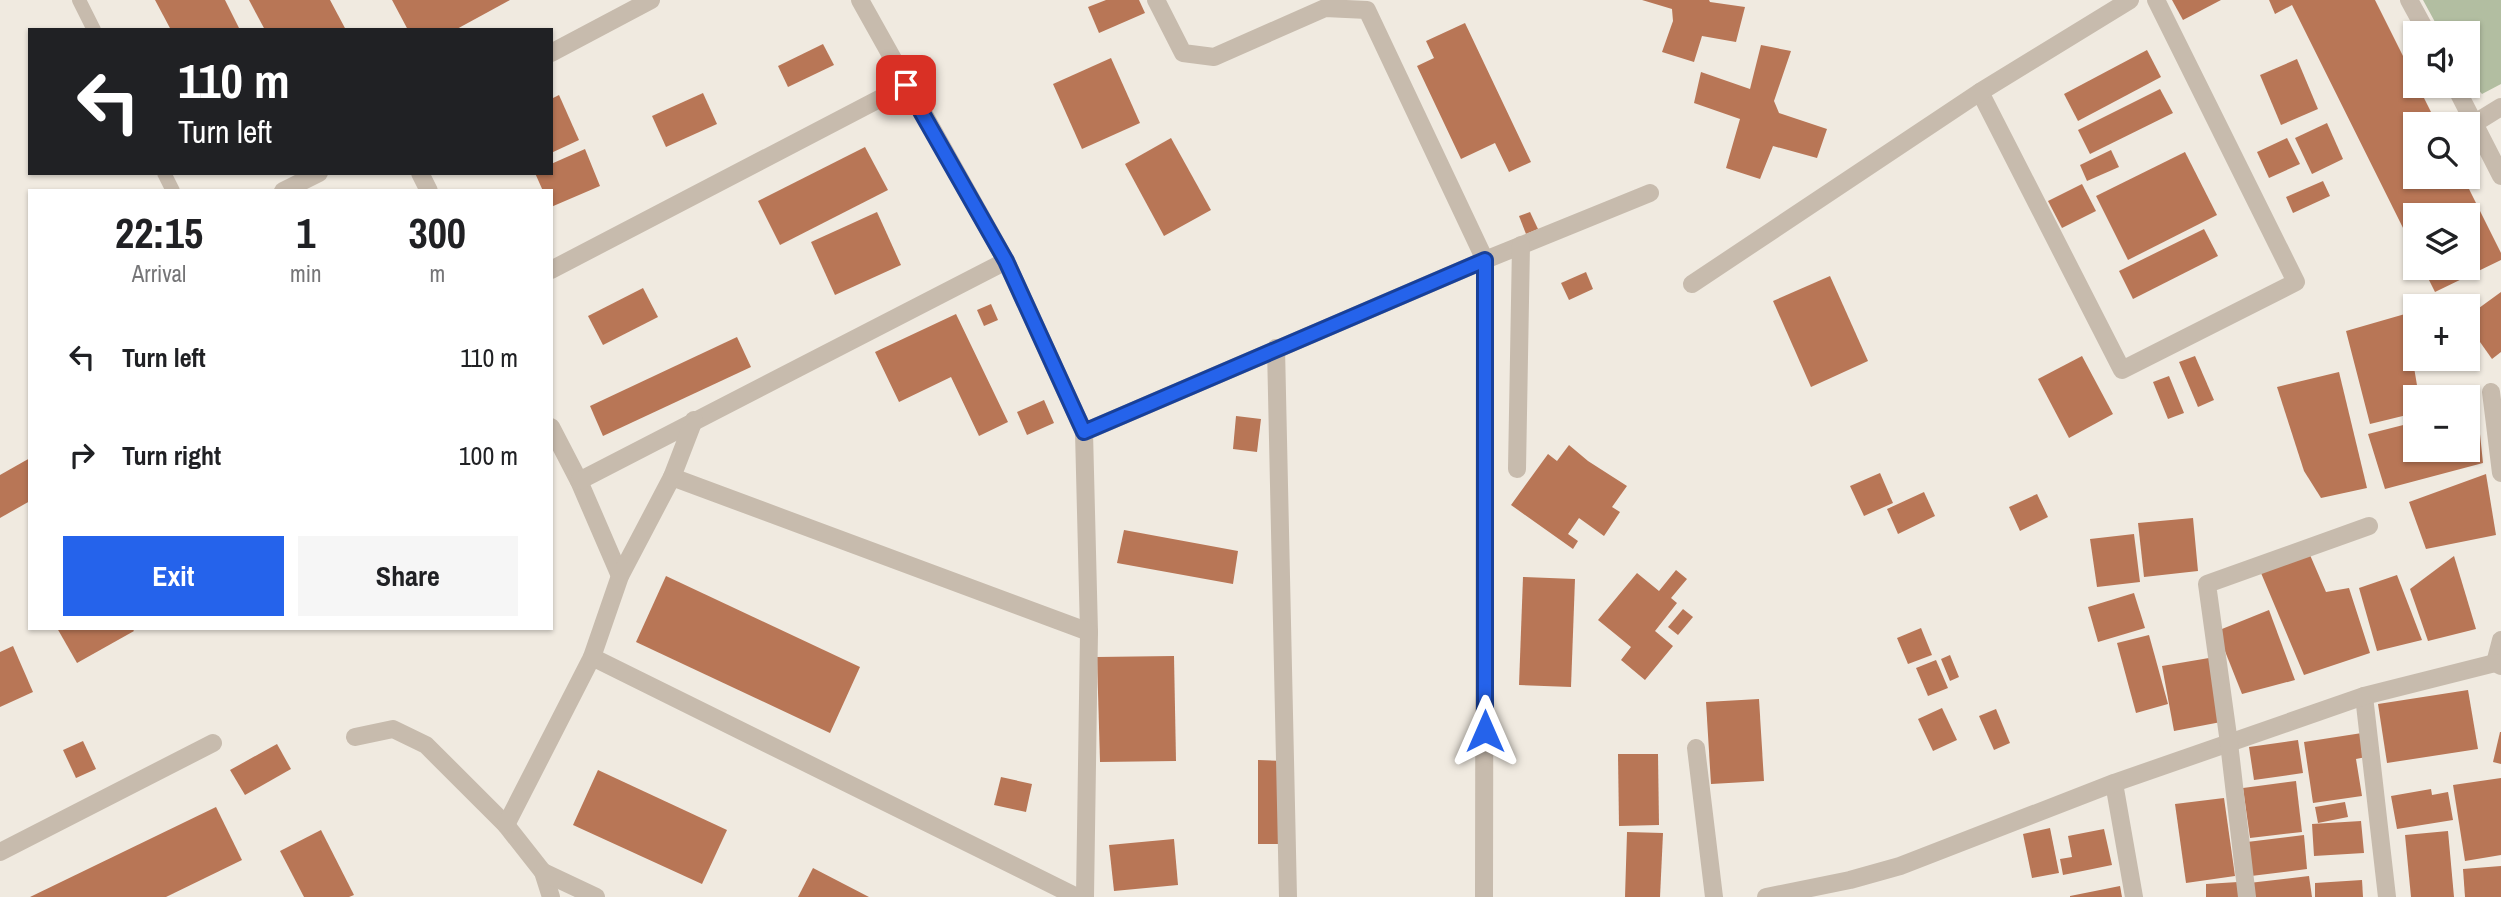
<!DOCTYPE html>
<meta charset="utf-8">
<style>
body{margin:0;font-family:"Archivo Narrow",sans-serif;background:#f6f6f6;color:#202124;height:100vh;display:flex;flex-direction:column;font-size:26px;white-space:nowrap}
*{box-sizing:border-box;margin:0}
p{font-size:23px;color:#757577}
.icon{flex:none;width:38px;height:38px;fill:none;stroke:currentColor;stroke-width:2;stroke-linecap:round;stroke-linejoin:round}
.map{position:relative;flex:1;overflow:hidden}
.side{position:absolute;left:28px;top:189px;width:525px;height:441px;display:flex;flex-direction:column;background:#fff;border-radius:0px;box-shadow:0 2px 5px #0004}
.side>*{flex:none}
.hud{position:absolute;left:28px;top:28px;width:525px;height:147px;border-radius:0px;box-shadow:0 2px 5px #0004;background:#202124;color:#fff;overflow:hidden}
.buttons{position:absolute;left:2403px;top:21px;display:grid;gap:14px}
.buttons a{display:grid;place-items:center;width:77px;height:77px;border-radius:0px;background:#fff;box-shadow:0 2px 5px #0004;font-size:35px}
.pin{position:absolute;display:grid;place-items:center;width:60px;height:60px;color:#fff;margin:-30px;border-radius:14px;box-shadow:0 4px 10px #0006}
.me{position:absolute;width:77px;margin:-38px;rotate:0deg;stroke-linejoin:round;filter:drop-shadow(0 0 5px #0008)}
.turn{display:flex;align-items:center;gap:24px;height:147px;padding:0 35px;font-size:32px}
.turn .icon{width:91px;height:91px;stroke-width:2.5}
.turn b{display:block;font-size:49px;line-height:60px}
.eta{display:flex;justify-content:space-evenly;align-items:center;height:119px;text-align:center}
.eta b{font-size:42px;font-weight:700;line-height:49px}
.cta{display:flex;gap:14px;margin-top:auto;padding:14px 35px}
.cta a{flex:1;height:80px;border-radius:0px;background:#2563eb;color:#fff;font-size:28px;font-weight:700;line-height:80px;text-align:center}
.cta a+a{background:#f6f6f6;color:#202124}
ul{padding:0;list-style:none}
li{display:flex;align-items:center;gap:21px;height:98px;padding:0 35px}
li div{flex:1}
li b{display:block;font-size:26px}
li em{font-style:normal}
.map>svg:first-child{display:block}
.green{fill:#b2bea1}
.building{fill:#b87656}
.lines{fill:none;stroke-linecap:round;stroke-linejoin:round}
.service{stroke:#c7bbad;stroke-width:14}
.minor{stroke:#c7bbad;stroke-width:18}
.route-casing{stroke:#184099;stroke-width:18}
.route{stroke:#2563eb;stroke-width:12}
</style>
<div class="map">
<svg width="2501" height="897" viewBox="0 0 2501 897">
<rect width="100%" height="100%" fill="#f0eae0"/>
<!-- green -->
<path class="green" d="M 2423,0 L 2501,0 L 2501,84 L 2482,94 L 2468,78 L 2468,33 L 2441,33 Z"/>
<!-- building -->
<g class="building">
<path d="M 155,0 L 225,0 L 240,30 L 171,30 Z"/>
<path d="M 249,0 L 330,0 L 346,30 L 265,30 Z"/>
<path d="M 392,0 L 510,0 L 455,30 L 408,30 Z"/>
<path d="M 1106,0 L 1139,0 L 1145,13 L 1099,33 L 1088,7 Z"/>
<path d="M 1709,0 L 1710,2 L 1745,7 L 1736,42 L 1702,36 L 1694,62 L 1662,52 L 1673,21 L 1672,9 L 1642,0 Z"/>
<path d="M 2172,0 L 2221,0 L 2183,20 Z"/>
<path d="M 2269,0 L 2375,0 L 2415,80 L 2415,86 L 2418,86 L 2437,124 L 2415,124 L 2415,177 L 2463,177 L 2501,253 L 2501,260 L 2435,292 L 2423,268 L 2468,268 L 2468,215 L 2415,215 L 2415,252 L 2292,5 L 2275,14 Z"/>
<path d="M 1465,23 L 1531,162 L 1509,172 L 1495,143 L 1461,159 L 1417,66 L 1434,58 L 1426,41 Z"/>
<path d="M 823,44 L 834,65 L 788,87 L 778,66 Z"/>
<path d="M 1761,45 L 1791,51 L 1774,101 L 1779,113 L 1827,129 L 1817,158 L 1773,146 L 1760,179 L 1726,168 L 1740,119 L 1694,103 L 1701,72 L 1750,89 Z"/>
<path d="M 2147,50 L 2161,77 L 2078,121 L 2064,94 Z"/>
<path d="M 1111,58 L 1140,123 L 1082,149 L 1053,84 Z"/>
<path d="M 2297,59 L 2318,109 L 2281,125 L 2260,75 Z"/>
<path d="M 2160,89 L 2173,113 L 2090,154 L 2078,130 Z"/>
<path d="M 703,93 L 717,124 L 666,147 L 652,116 Z"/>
<path d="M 559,95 L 579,140 L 551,153 L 551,99 Z"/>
<path d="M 2327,123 L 2343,159 L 2312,174 L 2295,138 Z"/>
<path d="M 1171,138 L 1211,210 L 1164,236 L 1125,164 Z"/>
<path d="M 2287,138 L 2300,164 L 2269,178 L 2257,152 Z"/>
<path d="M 865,147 L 888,190 L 780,245 L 758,201 Z"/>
<path d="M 585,149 L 600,186 L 551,207 L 551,191 L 543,191 L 535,173 L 551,173 L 551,164 Z"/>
<path d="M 2111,150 L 2119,167 L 2087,181 L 2080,165 Z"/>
<path d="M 2185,152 L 2217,215 L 2128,260 L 2096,196 Z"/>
<path d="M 2323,181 L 2330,196 L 2293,213 L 2286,197 Z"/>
<path d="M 2082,184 L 2096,211 L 2062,228 L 2048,201 Z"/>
<path d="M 877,212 L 901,265 L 835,295 L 811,242 Z"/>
<path d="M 1530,212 L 1538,229 L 1526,234 L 1519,216 Z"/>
<path d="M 2204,229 L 2218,256 L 2133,299 L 2119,271 Z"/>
<path d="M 1586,272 L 1593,289 L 1569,300 L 1561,283 Z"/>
<path d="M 1830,276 L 1868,361 L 1811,387 L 1773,301 Z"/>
<path d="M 643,288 L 658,317 L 603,345 L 588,316 Z"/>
<path d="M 2501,292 L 2501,352 L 2492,359 L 2468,325 L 2468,316 Z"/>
<path d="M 991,304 L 998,320 L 984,326 L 977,310 Z"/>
<path d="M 956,314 L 1008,422 L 979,436 L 951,377 L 899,402 L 875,352 Z"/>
<path d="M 2405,314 L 2419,397 L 2415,397 L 2415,413 L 2370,424 L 2346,331 Z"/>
<path d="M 737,337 L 751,367 L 603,436 L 590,406 Z"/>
<path d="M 2082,356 L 2113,414 L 2069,438 L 2038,379 Z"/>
<path d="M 2195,356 L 2214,400 L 2198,407 L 2179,362 Z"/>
<path d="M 2339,372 L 2367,488 L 2321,498 L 2304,471 L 2277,387 Z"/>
<path d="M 2169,376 L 2184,413 L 2168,419 L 2153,382 Z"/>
<path d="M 1044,400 L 1054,423 L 1027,435 L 1017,412 Z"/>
<path d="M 2477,405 L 2483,463 L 2385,489 L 2368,434 L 2415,422 L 2415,450 L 2468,450 L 2468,408 Z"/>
<path d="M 1236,416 L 1261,419 L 1257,452 L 1233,449 Z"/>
<path d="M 1569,445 L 1588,461 L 1627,486 L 1612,507 L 1620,512 L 1604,536 L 1579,518 L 1568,534 L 1578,541 L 1573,549 L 1511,505 L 1548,454 L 1557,461 Z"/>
<path d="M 30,458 L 30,501 L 0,518 L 0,475 Z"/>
<path d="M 1880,473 L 1893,503 L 1864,516 L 1850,486 Z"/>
<path d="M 2486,474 L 2496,535 L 2426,549 L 2409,502 Z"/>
<path d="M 1924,492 L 1935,516 L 1898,534 L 1887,509 Z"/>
<path d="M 2037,494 L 2048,517 L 2020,531 L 2009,507 Z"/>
<path d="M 2193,518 L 2198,571 L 2144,577 L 2138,523 Z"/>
<path d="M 1124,530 L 1238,551 L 1233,584 L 1117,563 Z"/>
<path d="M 2134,534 L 2140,582 L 2097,587 L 2090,539 Z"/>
<path d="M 2310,555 L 2326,592 L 2349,588 L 2370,653 L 2304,675 L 2261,573 Z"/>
<path d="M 2454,556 L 2476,629 L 2428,641 L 2410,589 Z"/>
<path d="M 1676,570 L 1687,579 L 1671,598 L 1677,603 L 1655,631 L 1673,646 L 1645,680 L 1621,660 L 1631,647 L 1598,620 L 1637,573 L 1659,591 Z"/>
<path d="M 2397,575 L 2422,640 L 2377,651 L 2359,588 Z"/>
<path d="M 666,576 L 860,667 L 830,733 L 636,642 Z"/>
<path d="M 1523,577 L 1575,579 L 1571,687 L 1519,685 Z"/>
<path d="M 2134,593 L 2145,628 L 2098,642 L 2088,607 Z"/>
<path d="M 1683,609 L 1693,617 L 1678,635 L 1668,627 Z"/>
<path d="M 2269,610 L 2295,680 L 2242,694 L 2217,631 Z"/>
<path d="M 57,628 L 132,628 L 134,631 L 77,663 Z"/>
<path d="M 1921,628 L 1932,655 L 1908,664 L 1897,638 Z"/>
<path d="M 2149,635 L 2168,704 L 2136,713 L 2117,643 Z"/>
<path d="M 13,646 L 33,692 L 0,707 L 0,652 Z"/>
<path d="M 1950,655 L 1959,677 L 1950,681 L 1941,659 Z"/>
<path d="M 1174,656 L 1176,761 L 1100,762 L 1097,657 Z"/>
<path d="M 2209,658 L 2221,722 L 2174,731 L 2162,666 Z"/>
<path d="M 1936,660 L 1948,688 L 1928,696 L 1916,668 Z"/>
<path d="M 2468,690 L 2478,749 L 2387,763 L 2378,704 Z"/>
<path d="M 1759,699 L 1764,781 L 1711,784 L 1706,702 Z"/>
<path d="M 1942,708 L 1957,740 L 1933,751 L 1918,719 Z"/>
<path d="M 1996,709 L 2010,743 L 1994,750 L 1979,716 Z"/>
<path d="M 2500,732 L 2501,732 L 2501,764 L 2493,762 Z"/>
<path d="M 2362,733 L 2366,757 L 2356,759 L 2362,796 L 2313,803 L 2304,742 Z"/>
<path d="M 2298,740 L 2303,773 L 2254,780 L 2249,747 Z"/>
<path d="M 83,741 L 96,769 L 76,778 L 63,750 Z"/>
<path d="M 277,744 L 291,769 L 245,795 L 230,770 Z"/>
<path d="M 1618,754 L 1658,754 L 1659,825 L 1619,826 Z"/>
<path d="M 1258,760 L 1285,761 L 1285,844 L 1258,844 Z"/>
<path d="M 598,770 L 727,830 L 702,884 L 573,825 Z"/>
<path d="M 1001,777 L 1032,784 L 1026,812 L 994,805 Z"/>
<path d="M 2501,778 L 2501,855 L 2465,861 L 2453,785 Z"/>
<path d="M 2296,781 L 2302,832 L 2250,838 L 2243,788 Z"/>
<path d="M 2431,789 L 2432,795 L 2448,792 L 2453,820 L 2397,829 L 2391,796 Z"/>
<path d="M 2224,798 L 2235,876 L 2186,883 L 2175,804 Z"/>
<path d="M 2345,802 L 2348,817 L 2318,823 L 2315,807 Z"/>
<path d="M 216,807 L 242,860 L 166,897 L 30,897 Z"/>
<path d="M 2361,821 L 2364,853 L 2314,856 L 2312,824 Z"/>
<path d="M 2050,828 L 2059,873 L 2032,878 L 2023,834 Z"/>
<path d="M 2104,829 L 2112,865 L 2063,875 L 2060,859 L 2072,857 L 2068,836 Z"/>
<path d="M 321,830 L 354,895 L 349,897 L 304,897 L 280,851 Z"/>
<path d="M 2448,831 L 2454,897 L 2411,897 L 2405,835 Z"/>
<path d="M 1627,832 L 1663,833 L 1660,897 L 1625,897 Z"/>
<path d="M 2304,835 L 2307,869 L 2251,876 L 2247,842 Z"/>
<path d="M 1174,839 L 1178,885 L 1114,891 L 1109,845 Z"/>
<path d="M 2501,866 L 2501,897 L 2465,897 L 2463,869 Z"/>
<path d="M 813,868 L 869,897 L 798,897 Z"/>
<path d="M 2309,876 L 2312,897 L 2251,897 L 2249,883 Z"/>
<path d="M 2362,880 L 2363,897 L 2315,897 L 2315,883 Z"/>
<path d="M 2238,882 L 2239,897 L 2206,897 L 2206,884 Z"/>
<path d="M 2120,886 L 2122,897 L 2070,897 L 2070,896 Z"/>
</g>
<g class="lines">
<!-- service -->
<g class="service">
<path d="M 79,0 L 94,30"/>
<path d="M 164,173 L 173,191"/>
</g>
<!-- minor -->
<g class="minor">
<path d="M 860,0 L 1006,261 L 1084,432 L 1089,632 L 1085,897"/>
<path d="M 1156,0 L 1183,53 L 1214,57 L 1325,8 L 1367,10 L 1485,260 L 1484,897"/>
<path d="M 2409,0 L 2427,33"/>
<path d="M 551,53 L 651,0"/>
<path d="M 2455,86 L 2501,176"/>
<path d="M 1980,92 L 2122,370 L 2296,282 L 2156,0"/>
<path d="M 2475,123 L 2501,107"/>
<path d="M 420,173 L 429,191"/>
<path d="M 283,191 L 319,173"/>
<path d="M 551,270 L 906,85"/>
<path d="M 1692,284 L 1980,92 L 2130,0"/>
<path d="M 1276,348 L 1288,897"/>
<path d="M 2491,392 L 2501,473"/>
<path d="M 551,427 L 579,481 L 620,576"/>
<path d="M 1084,432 L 1485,260 L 1650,193"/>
<path d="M 1517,469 L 1521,245"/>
<path d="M 672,477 L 1089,632"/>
<path d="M 579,481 L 1006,261"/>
<path d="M 592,657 L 1077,897"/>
<path d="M 2495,663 L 2501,640"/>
<path d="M 2364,696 L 2387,897"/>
<path d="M 355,737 L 393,729 L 426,745 L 506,825 L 543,872 L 551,897"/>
<path d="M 1696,748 L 1714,897"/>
<path d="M 2114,783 L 2134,897"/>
<path d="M 506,825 L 592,657 L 620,576 L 672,477 L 694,420"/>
<path d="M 0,852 L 213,743"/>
<path d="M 543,872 L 596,897"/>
<path d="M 1766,897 L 1850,880 L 1900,866 L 2114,783 L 2364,696 L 2495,663 L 2501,666"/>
<path d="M 2247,897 L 2229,743 L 2207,584 L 2369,526"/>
</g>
</g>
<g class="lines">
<defs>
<path id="route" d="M 906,85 L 1006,261 L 1084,432 L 1485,260 L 1485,731"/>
</defs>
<!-- route casing -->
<use href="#route" class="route-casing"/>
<!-- route -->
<use href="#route" class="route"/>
</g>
</svg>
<div class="buttons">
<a><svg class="icon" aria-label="sound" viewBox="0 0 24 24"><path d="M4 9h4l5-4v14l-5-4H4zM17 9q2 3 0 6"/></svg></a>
<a><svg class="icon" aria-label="search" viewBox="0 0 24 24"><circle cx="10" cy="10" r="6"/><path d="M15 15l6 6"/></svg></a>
<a><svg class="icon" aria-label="layers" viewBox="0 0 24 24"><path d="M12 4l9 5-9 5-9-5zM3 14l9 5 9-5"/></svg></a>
<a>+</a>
<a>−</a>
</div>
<div class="pin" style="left:906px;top:85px;background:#d93025"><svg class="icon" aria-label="arrive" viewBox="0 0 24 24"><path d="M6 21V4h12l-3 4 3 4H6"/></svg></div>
<svg class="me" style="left:1485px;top:731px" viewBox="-20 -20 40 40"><path d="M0-17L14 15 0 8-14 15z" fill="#2563eb" stroke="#fff" stroke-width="4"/></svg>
<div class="hud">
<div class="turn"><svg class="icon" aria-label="left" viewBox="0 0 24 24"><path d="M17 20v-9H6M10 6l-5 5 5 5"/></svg><div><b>110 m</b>Turn left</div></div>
</div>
<section class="side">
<div class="eta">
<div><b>22:15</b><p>Arrival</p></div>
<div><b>1</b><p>min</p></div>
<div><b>300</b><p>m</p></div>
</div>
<ul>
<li><svg class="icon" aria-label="left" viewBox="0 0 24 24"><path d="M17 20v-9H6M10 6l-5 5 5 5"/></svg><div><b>Turn left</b></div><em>110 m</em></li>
<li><svg class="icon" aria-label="right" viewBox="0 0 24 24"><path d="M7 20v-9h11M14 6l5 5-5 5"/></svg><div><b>Turn right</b></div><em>100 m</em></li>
</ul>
<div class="cta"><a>Exit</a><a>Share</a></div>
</section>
</div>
